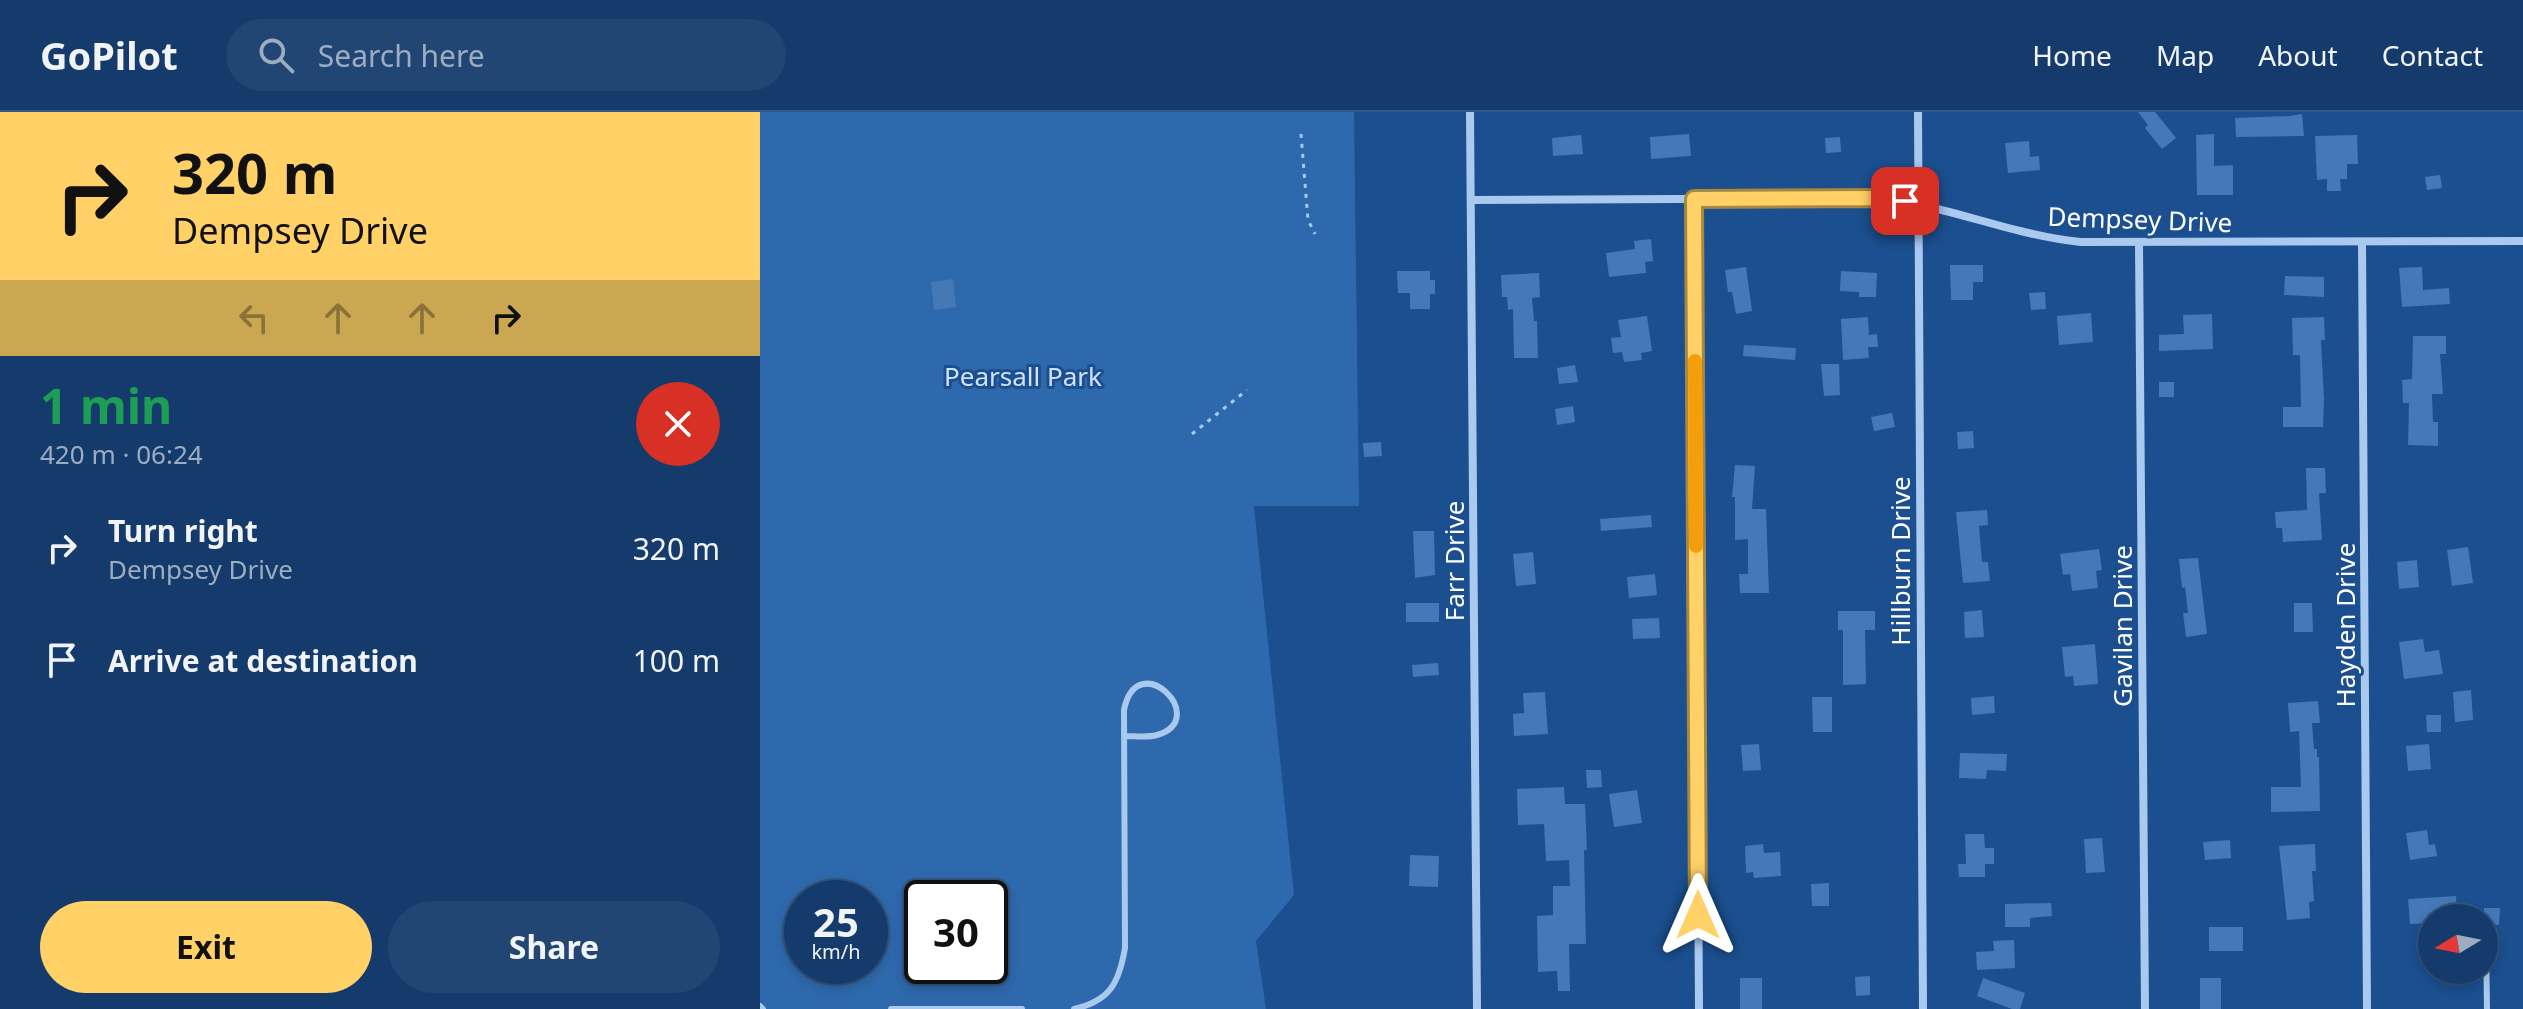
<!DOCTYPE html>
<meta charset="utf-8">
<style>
body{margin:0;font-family:"Noto Sans",sans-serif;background:#214673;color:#f1f3f6;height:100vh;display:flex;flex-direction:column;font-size:30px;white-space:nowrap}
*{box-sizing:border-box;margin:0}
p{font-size:26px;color:#9dadc1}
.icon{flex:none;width:44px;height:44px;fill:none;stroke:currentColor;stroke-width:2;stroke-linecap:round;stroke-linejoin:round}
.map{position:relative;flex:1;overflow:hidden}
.side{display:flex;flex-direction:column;background:#143b6b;width:760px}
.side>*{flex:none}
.guide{background:#ffd166;color:#111;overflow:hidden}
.needle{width:52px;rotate:260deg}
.tools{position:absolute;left:1658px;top:792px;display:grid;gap:16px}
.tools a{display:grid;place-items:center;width:80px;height:80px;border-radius:50%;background:#143b6b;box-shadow:0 4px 12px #0003,0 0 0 2px #33557e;font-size:40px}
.speed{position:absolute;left:24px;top:768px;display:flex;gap:16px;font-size:40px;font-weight:700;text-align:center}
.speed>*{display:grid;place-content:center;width:104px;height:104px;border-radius:50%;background:#143b6b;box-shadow:0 4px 12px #0003,0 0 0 2px #33557e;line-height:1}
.speed small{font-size:20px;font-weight:400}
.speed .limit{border:4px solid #111;border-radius:12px;background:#fff;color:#111}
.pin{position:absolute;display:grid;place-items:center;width:68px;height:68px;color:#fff;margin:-34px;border-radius:16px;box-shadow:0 4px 12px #0006}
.me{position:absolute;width:88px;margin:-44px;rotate:0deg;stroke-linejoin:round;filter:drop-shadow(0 0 6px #0008)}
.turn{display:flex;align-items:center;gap:28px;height:168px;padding:0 40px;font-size:36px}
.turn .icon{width:104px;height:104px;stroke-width:2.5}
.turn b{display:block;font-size:56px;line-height:68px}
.lanes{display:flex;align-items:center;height:76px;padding:0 40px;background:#0003;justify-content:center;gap:40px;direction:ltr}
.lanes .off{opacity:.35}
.round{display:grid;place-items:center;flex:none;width:84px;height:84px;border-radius:42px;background:#214673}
.headline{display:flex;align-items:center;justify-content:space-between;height:136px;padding:0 40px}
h1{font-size:48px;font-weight:700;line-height:60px;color:#1e9e55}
.button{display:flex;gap:16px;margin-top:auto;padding:16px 40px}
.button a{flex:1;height:92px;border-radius:48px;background:#ffd166;color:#111;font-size:32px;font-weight:700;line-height:92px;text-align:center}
.button a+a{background:#214673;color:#f1f3f6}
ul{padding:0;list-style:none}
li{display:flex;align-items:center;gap:24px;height:112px;padding:0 40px}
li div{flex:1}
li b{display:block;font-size:30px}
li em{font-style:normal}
header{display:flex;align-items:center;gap:48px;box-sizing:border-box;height:112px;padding:0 40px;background:#143b6b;border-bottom:2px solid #33557e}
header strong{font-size:38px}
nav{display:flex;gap:44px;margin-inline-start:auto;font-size:28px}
.search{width:560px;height:72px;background:#214673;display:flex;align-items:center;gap:20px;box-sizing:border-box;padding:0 28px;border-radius:44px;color:#9dadc1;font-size:30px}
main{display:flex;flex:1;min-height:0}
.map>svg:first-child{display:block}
.green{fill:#2e69ad;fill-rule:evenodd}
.building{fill:#4478b7}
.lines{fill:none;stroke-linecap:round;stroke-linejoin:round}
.path{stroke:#a9c9ee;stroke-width:3;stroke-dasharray:4 6;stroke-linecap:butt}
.service{stroke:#a9c9ee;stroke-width:6}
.minor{stroke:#a9c9ee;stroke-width:8}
.route-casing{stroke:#a68842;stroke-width:20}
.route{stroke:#ffd166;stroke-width:14}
.slow{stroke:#f59e0b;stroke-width:14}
.labels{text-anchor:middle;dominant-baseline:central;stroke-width:6;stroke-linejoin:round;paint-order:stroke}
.street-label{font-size:26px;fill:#fff;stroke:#1b4f8f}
.park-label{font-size:26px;fill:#cfe3fa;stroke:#1b4f8f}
</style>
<header>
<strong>GoPilot</strong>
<div class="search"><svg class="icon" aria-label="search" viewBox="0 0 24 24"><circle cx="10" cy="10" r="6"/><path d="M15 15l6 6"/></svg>Search here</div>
<nav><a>Home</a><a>Map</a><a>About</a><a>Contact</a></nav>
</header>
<main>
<section class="side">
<div class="guide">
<div class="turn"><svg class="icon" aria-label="right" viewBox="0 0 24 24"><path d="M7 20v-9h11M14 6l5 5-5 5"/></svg><div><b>320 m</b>Dempsey Drive</div></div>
<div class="lanes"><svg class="icon off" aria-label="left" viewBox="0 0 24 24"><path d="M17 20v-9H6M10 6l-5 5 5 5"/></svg><svg class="icon off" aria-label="ahead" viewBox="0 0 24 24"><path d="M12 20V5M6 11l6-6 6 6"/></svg><svg class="icon off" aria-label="ahead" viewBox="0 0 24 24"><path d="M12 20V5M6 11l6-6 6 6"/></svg><svg class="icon" aria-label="right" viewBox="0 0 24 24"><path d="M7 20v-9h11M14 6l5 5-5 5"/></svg></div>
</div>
<div class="headline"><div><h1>1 min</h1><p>420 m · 06:24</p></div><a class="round" style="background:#d93025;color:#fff"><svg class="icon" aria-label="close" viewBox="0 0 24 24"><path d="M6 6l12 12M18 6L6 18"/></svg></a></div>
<ul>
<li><svg class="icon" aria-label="right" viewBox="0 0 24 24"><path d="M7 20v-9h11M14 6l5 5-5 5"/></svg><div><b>Turn right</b><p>Dempsey Drive</p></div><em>320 m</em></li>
<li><svg class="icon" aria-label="arrive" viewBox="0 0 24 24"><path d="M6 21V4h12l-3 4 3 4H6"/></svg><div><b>Arrive at destination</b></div><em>100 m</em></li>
</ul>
<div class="button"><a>Exit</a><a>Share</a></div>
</section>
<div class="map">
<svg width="1763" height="897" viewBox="0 0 1763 897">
<rect width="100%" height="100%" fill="#1b4f8f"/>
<!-- green -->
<path class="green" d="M 0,0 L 594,0 L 599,394 L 494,394 L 534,783 L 496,829 L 506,897 L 0,897 ZM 42,786 L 110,786 L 110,854 L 42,854 ZM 162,786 L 230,786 L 230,854 L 162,854 Z"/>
<!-- building -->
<g class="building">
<path d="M 1378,0 L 1395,0 L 1416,26 L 1402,37 L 1385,16 L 1388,13 Z"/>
<path d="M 1542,2 L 1544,24 L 1476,25 L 1475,6 L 1529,4 Z"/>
<path d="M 929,22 L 931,44 L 891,47 L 890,25 Z"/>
<path d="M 1454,22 L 1454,54 L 1473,53 L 1473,83 L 1437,83 L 1436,23 Z"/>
<path d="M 821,23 L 823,42 L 793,44 L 792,26 Z"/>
<path d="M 1597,23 L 1598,52 L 1587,52 L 1587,67 L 1580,67 L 1581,79 L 1567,79 L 1567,67 L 1557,68 L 1555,24 Z"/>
<path d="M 1080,25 L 1081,40 L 1066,41 L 1065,26 Z"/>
<path d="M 1269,29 L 1270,45 L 1279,44 L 1280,58 L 1248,61 L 1245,31 Z"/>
<path d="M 1680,63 L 1682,76 L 1667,78 L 1665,65 Z"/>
<path d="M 891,127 L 893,149 L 885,150 L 886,161 L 849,165 L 846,141 L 875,137 L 874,129 Z"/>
<path d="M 1190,153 L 1223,153 L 1223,170 L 1213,170 L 1213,188 L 1191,188 Z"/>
<path d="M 986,155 L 992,199 L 976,202 L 972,180 L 968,180 L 965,158 Z"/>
<path d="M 1662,155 L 1663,178 L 1689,176 L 1690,192 L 1642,195 L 1639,156 Z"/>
<path d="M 637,159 L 670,159 L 670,168 L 675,168 L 675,182 L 670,182 L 670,197 L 650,197 L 650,181 L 638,181 Z"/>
<path d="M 1081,159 L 1117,161 L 1116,185 L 1099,185 L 1099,180 L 1080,179 Z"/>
<path d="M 779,161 L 780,185 L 772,186 L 774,209 L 777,209 L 778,246 L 754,246 L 753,197 L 748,198 L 747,185 L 742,185 L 741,163 Z"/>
<path d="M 1525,164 L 1564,165 L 1564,185 L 1524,183 Z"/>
<path d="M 193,167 L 196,195 L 174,198 L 171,170 Z"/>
<path d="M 1285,180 L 1286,197 L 1271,198 L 1269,181 Z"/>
<path d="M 1331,201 L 1333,230 L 1299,233 L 1297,204 Z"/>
<path d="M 1452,202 L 1453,237 L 1399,239 L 1399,223 L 1424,222 L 1423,203 Z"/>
<path d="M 887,204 L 892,239 L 881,241 L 882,248 L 864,250 L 862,240 L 853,241 L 851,226 L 861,225 L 858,208 Z"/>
<path d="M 1108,205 L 1109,223 L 1117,222 L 1118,235 L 1108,235 L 1109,246 L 1083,248 L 1081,207 Z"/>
<path d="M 1564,205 L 1565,228 L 1561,228 L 1564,288 L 1563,315 L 1523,315 L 1523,295 L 1541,295 L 1540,243 L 1533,243 L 1532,206 Z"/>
<path d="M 1653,224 L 1686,224 L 1686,242 L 1680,242 L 1683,282 L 1672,282 L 1673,310 L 1678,310 L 1678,334 L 1648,333 L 1649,291 L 1643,291 L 1642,268 L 1652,267 Z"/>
<path d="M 984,233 L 1036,236 L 1035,248 L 983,244 Z"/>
<path d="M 1061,252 L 1079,252 L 1080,283 L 1064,284 Z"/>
<path d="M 815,253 L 818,270 L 799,272 L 797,256 Z"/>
<rect x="1399" y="270" width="15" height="15"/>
<path d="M 813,294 L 815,310 L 797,313 L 795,297 Z"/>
<path d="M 1132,301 L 1135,315 L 1114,319 L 1111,305 Z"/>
<path d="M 1213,319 L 1214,336 L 1198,337 L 1197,320 Z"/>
<path d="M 621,330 L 622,344 L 604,345 L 603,331 Z"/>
<path d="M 975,353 L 995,354 L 992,397 L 1006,397 L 1009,481 L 980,481 L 979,462 L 988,462 L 988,427 L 975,428 L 975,385 L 972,385 Z"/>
<path d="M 1546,356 L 1565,356 L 1566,381 L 1559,381 L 1562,428 L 1523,430 L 1522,416 L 1516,416 L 1515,400 L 1547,398 Z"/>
<path d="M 1227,398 L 1228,413 L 1219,414 L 1222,450 L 1228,450 L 1230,469 L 1203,471 L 1196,400 Z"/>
<path d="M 891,403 L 892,415 L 841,419 L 840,407 Z"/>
<path d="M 653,419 L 674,419 L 675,463 L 655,466 Z"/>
<path d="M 1708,435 L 1713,471 L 1692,474 L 1687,438 Z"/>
<path d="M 1339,437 L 1342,458 L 1336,459 L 1338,476 L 1312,479 L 1310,462 L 1303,463 L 1300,442 Z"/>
<path d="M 773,440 L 776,472 L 756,474 L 753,442 Z"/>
<path d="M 1438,446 L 1447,522 L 1426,525 L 1423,501 L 1428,501 L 1425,475 L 1422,476 L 1419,447 Z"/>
<path d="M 1657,448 L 1659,475 L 1639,477 L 1637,450 Z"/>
<path d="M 895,462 L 897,483 L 869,486 L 867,465 Z"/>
<rect x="646" y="491" width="33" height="19"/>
<path d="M 1534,491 L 1552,491 L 1553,520 L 1534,520 Z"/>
<path d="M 1222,498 L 1224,525 L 1205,526 L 1204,500 Z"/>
<path d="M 1078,499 L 1115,499 L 1115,518 L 1105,518 L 1106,572 L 1083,573 L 1083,518 L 1078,518 Z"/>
<path d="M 899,506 L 900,526 L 873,527 L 872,507 Z"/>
<path d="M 1663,527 L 1665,540 L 1679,538 L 1683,562 L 1644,567 L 1639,530 Z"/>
<path d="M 1335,532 L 1338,572 L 1314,574 L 1313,564 L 1305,565 L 1302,535 Z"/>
<path d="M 678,551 L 679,563 L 653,565 L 652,553 Z"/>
<path d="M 1711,578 L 1713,608 L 1695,610 L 1693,580 Z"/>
<path d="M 785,580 L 788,622 L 754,624 L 753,602 L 764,601 L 763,581 Z"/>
<path d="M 1234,584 L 1235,601 L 1212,603 L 1211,586 Z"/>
<path d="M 1052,585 L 1072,585 L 1072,620 L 1053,620 Z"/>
<path d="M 1558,589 L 1560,611 L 1552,611 L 1554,637 L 1557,637 L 1557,645 L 1559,645 L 1560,699 L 1511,700 L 1511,675 L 1541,675 L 1539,619 L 1530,620 L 1528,591 Z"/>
<path d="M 1666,603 L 1681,603 L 1681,620 L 1667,620 Z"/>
<path d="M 999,632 L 1001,658 L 983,659 L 981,633 Z"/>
<path d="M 1669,632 L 1671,657 L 1648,659 L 1646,634 Z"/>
<path d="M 1200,641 L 1247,642 L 1246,659 L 1227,658 L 1226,667 L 1199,666 Z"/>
<path d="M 826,658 L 841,658 L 842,675 L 827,676 Z"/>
<path d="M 804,675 L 805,692 L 825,692 L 827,738 L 824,738 L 826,832 L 809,832 L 810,879 L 798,879 L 797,859 L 778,860 L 777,804 L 793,803 L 793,774 L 810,774 L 809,748 L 786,749 L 784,712 L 758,713 L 757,677 Z"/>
<path d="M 877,678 L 882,711 L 854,715 L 849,682 Z"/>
<path d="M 1667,718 L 1669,733 L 1675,732 L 1677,744 L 1650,748 L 1646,721 Z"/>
<path d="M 1205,722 L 1224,722 L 1225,736 L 1234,736 L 1234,752 L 1225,752 L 1225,765 L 1199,765 L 1198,752 L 1206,752 Z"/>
<path d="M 1342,726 L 1345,760 L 1326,761 L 1324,727 Z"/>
<path d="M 1470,728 L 1471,746 L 1445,748 L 1443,730 Z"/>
<path d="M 1003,732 L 1004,741 L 1020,740 L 1021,764 L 994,766 L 993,760 L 986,761 L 985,734 Z"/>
<path d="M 1555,732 L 1556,759 L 1552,759 L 1554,789 L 1549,790 L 1550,806 L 1527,808 L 1519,734 Z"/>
<path d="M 650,743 L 679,744 L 678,775 L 649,774 Z"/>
<path d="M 1069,771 L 1069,794 L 1052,794 L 1051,772 Z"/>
<path d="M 1696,784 L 1697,802 L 1686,802 L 1686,806 L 1672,806 L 1672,811 L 1650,812 L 1648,787 Z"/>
<path d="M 1291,791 L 1292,804 L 1270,806 L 1270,815 L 1245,815 L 1245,792 Z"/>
<path d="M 1724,796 L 1740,796 L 1739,813 L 1724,812 Z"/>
<rect x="1449" y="815" width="34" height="24"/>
<path d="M 1254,828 L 1255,856 L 1217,858 L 1216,840 L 1234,839 L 1233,829 Z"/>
<path d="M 1110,864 L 1110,883 L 1096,884 L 1095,865 Z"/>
<rect x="980" y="866" width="22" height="31"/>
<path d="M 1223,866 L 1265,881 L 1260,897 L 1252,897 L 1217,884 Z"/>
<rect x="1440" y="866" width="21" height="31"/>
</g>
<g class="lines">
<!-- path -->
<g class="path">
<path d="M 541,22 L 548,108 L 555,122"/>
<path d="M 432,322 L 487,278"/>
</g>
<!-- service -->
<g class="service">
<path d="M 1726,824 L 1727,897"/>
<path d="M 0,894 L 3,897"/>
<path d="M 131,897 L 262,897"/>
<path d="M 314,897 C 350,889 359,871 365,836 L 364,598 C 377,533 452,607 397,623 C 387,626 375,624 365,624"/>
</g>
<!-- minor -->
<g class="minor">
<path d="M 710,0 L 717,897"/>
<path d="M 1158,0 L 1163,897"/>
<path d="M 934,87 L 939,897"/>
<path d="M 712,88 L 1115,86 C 1185,92 1250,123 1321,130 L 1763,129"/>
<path d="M 1602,130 L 1607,897"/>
<path d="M 1379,131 L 1385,897"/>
</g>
</g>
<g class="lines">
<defs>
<path id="route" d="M 938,803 L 934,87 L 1115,86 L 1145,89"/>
</defs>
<!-- route casing -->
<use href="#route" class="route-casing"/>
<!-- route -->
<use href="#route" class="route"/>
<!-- slow -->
<path class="slow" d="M 935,249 L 936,434"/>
</g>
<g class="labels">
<!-- street labels -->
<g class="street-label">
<text transform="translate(1380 107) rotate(2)">Dempsey Drive</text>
<text transform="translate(694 449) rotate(-90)">Farr Drive</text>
<text transform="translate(1140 449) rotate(-90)">Hillburn Drive</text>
<text transform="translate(1585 513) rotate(-90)">Hayden Drive</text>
<text transform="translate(1362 514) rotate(-90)">Gavilan Drive</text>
</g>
<!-- park labels -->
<g class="park-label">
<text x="263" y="264">Pearsall Park</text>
</g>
</g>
</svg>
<div class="tools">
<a><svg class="needle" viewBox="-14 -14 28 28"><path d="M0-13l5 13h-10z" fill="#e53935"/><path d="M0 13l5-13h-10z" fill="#9dadc1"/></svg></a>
</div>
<div class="speed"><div>25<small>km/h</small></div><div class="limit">30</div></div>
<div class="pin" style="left:1145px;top:89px;background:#d93025"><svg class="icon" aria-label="arrive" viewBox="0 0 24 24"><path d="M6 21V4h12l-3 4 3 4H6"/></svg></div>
<svg class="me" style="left:938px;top:803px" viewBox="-20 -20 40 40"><path d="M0-17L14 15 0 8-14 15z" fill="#ffd166" stroke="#fff" stroke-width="4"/></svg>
</div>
</main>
